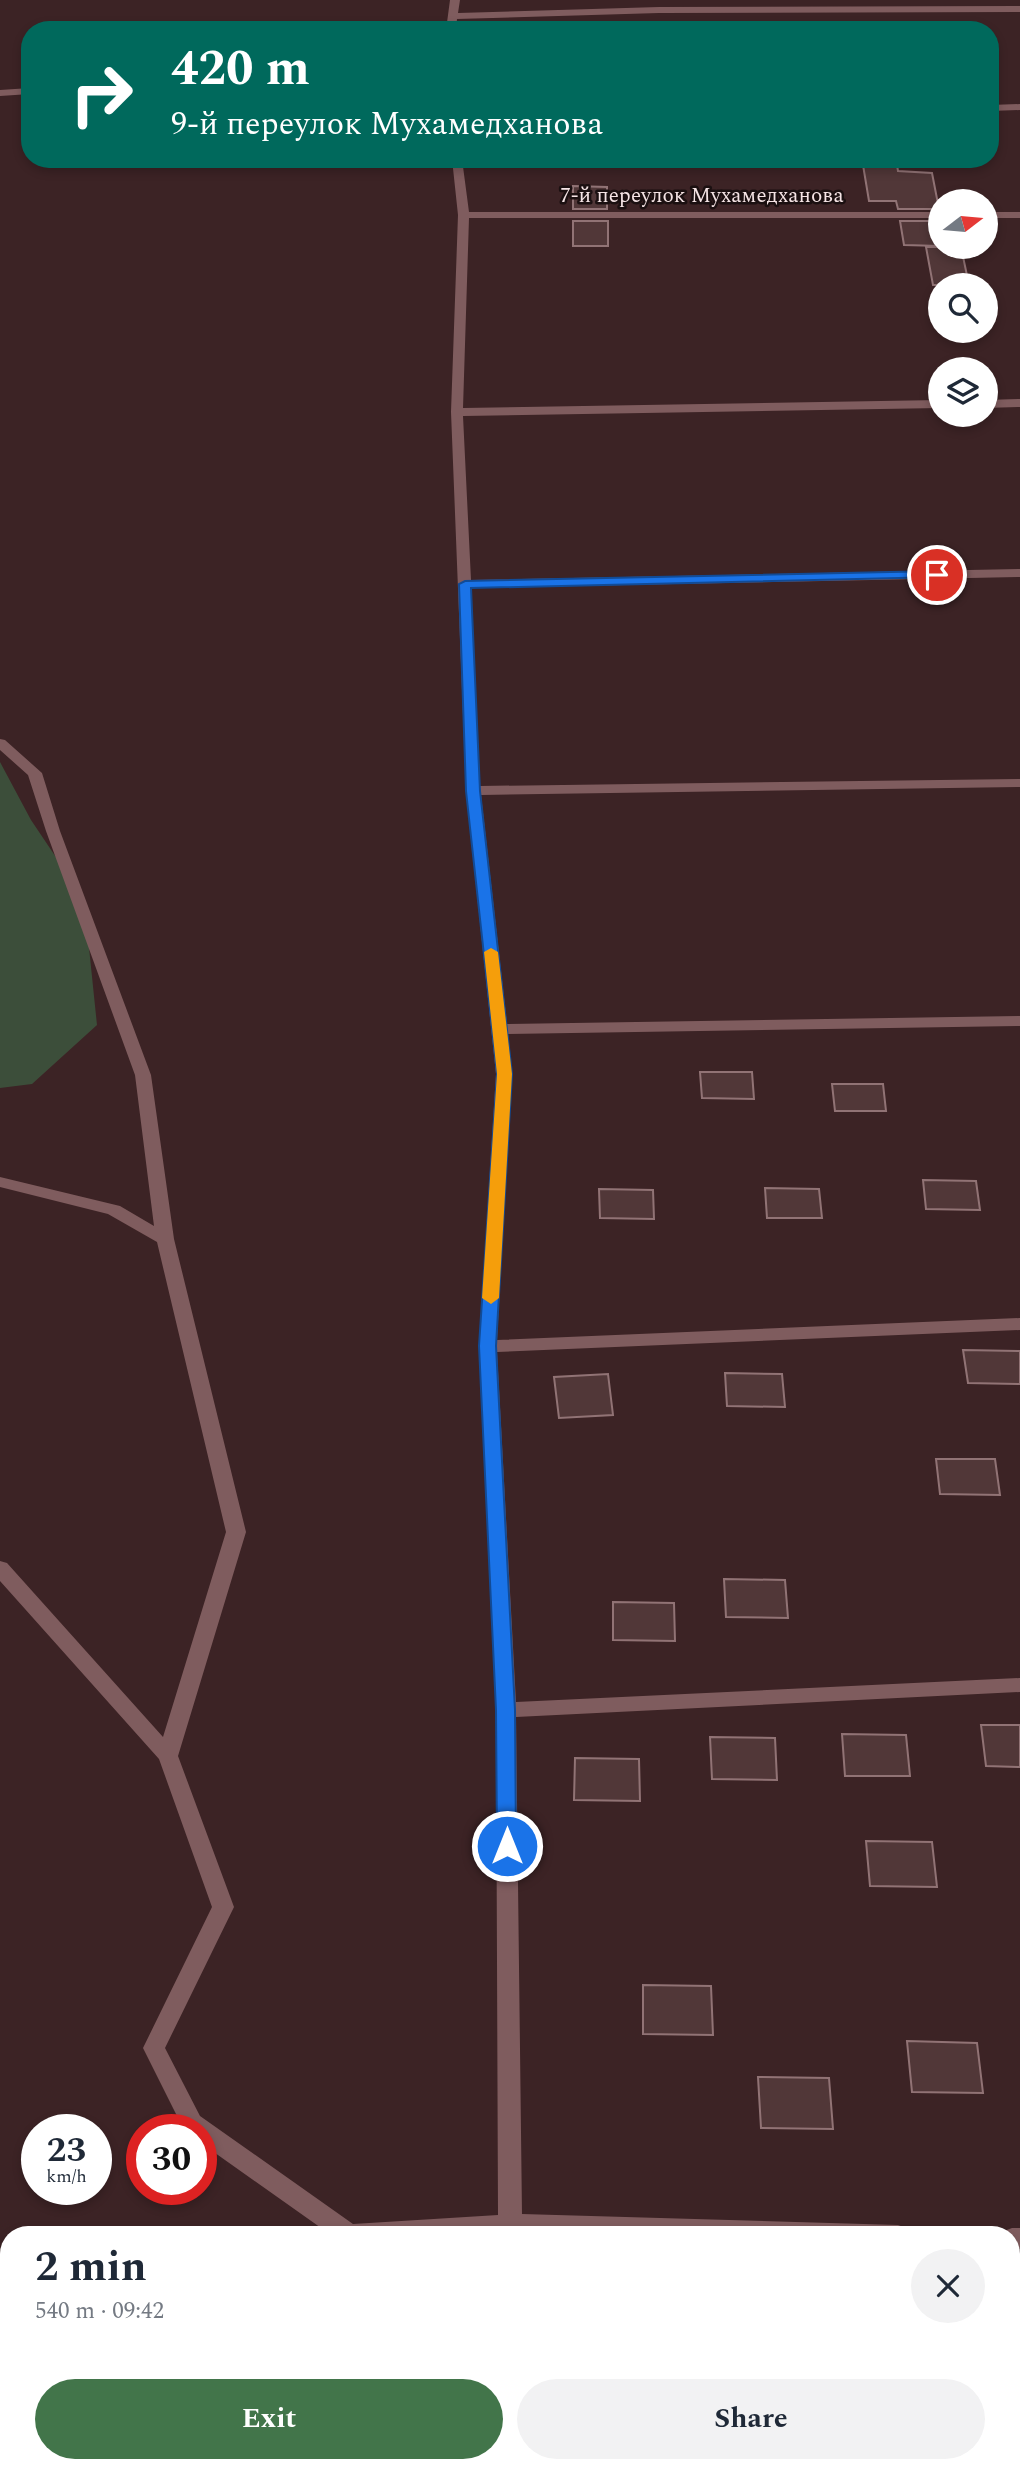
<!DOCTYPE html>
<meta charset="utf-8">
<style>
body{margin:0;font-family:Spectral,serif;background:#f2f2f3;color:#1f2937;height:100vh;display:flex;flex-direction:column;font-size:26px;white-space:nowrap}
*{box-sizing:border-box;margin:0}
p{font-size:23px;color:#747a83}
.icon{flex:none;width:38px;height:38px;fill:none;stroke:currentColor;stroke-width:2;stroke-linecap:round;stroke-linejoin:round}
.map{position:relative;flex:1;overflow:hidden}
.panel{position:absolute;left:0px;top:2226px;width:1020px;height:247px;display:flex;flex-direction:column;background:#fff;border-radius:28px 28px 0 0;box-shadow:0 4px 10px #0003}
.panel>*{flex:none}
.banner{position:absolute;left:21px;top:21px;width:978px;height:147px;border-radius:28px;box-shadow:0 4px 10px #0003;background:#00695c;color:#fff;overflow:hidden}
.needle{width:46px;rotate:74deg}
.buttons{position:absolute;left:928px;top:189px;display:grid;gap:14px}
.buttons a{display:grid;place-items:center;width:70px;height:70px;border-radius:50%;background:#fff;box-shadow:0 4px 10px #0003;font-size:35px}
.speed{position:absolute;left:21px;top:2114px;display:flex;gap:14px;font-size:35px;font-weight:700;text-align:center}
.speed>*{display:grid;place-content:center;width:91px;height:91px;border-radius:50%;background:#fff;box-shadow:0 4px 10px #0003;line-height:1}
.speed small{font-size:18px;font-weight:400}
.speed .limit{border:10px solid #d22;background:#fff;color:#111}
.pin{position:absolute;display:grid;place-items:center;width:60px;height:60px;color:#fff;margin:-30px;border:4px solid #fff;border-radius:50%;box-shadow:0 2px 7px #0007}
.me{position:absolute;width:77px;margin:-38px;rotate:0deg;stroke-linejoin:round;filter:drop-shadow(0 0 5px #0008)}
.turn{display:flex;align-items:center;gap:24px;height:147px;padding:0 35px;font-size:32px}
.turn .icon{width:91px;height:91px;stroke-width:2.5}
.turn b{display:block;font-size:49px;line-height:60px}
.round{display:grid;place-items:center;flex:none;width:74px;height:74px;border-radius:37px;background:#f2f2f3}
.head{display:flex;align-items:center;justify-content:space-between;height:119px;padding:0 35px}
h1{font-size:42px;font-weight:700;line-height:52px}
.action{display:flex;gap:14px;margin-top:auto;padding:14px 35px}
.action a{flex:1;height:80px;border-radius:42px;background:#42754a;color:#fff;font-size:28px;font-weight:700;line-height:80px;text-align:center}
.action a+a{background:#f2f2f3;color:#1f2937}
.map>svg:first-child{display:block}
.green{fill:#3c4e3a}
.building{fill:#513738;stroke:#917375;stroke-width:2}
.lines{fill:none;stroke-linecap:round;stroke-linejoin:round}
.minor{fill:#7f5c5e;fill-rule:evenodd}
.route{fill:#1a73e8;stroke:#114b97;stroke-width:2}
.slow{fill:#f59e0b}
.labels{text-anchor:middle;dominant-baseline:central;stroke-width:5;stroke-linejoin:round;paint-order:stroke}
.far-street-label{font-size:21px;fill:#f5e4e5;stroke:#1b1011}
</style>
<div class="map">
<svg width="1020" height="2472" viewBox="0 0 1020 2472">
<rect width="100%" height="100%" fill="#3c2325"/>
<!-- green -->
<path class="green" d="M 0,762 L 31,820 L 84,899 L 97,1025 L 32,1084 L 0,1088 Z"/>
<!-- building -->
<g class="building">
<path d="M 862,159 L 896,159 L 898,171 L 932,173 L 939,209 L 898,209 L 896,201 L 869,201 Z"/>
<path d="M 573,186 L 607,187 L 607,209 L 573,209 Z"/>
<rect x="573" y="221" width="35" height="25"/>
<path d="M 900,221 L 940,221 L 940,246 L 904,245 Z"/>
<path d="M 926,247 L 961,247 L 969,285 L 933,285 Z"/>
<path d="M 700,1072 L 752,1072 L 754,1099 L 702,1098 Z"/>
<path d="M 832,1084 L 883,1084 L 886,1111 L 835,1111 Z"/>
<path d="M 923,1180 L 976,1181 L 980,1210 L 926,1209 Z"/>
<path d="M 765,1188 L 819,1189 L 822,1218 L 767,1218 Z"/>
<path d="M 599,1189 L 653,1190 L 654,1219 L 600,1218 Z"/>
<path d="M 963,1350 L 1020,1351 L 1020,1384 L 968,1383 Z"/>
<path d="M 725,1373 L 782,1374 L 785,1407 L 727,1406 Z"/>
<path d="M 608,1374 L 613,1415 L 559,1418 L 554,1377 Z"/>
<path d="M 936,1459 L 995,1459 L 1000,1495 L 940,1494 Z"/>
<path d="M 724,1579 L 785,1580 L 788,1618 L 726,1617 Z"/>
<path d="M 613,1602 L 674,1603 L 675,1641 L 613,1640 Z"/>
<path d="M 981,1725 L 1020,1725 L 1020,1767 L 986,1766 Z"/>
<path d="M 842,1734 L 906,1735 L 910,1776 L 845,1776 Z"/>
<path d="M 710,1737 L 775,1738 L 777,1780 L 712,1779 Z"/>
<path d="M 575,1758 L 639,1759 L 640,1801 L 574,1800 Z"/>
<path d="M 866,1841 L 932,1842 L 937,1887 L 870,1886 Z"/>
<path d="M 643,1985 L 711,1986 L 713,2035 L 643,2034 Z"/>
<path d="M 907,2041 L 977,2043 L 983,2093 L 912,2092 Z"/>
<path d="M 758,2077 L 829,2078 L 833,2129 L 761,2128 Z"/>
</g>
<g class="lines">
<!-- minor -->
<g class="minor">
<path d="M 450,0 L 460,0 L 458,13 L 659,7 L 1020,6 L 1020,12 L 659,13 L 457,19 L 456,30 L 446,30 Z"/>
<path d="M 30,88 L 30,94 L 0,96 L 0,90 Z"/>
<path d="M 1020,104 L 1020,110 L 990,111 L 990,105 Z"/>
<path d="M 452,159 L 462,159 L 469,212 L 940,212 L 940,218 L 469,218 L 463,408 L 940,400 L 940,408 L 463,416 L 471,580 L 1020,569 L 1020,577 L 471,588 L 480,786 L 1020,779 L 1020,787 L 481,795 L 507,1024 L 1020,1016 L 1020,1026 L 508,1034 L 512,1074 L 497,1340 L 1020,1318 L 1020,1330 L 497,1352 L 516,1702 L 1020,1678 L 1020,1692 L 516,1717 L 522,2214 L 898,2225 L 906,2228 L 910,2235 L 331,2235 L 201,2143 L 201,2130 L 184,2130 L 143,2048 L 212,1907 L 159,1759 L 0,1581 L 0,1561 L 7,1563 L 163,1737 L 226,1532 L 157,1242 L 108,1214 L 0,1187 L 0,1177 L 120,1206 L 154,1226 L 135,1075 L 46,831 L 28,775 L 0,750 L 0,739 L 5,740 L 42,773 L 60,831 L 151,1075 L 174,1239 L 246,1532 L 178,1756 L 234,1907 L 165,2048 L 200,2116 L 353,2224 L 498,2215 L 496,1710 L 479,1346 L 496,1074 L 466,791 L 451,412 L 458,215 Z"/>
<rect x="985" y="212" width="35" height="6"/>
<path d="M 1020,399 L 1020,407 L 985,408 L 985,400 Z"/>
<path d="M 1012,2228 L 1020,2228 L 1020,2248 L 1012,2248 L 1012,2235 L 1002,2235 L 1004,2231 Z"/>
<path d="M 9,2299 L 9,2320 L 0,2322 L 0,2300 Z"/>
<rect x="501" y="2464" width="26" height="8"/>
</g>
</g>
<!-- route -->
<path class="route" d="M 937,571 L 941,572 L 941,577 L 471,588 L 480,791 L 512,1074 L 496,1346 L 515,1710 L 516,1846 L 514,1851 L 507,1853 L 500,1851 L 497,1846 L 496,1710 L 479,1346 L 497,1074 L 466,791 L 459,584 L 465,581 Z"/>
<!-- slow -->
<path class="slow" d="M 491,948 L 498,952 L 512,1074 L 499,1298 L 491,1304 L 482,1298 L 497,1074 L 484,952 Z"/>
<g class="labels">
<!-- far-street labels -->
<g class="far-street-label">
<text x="702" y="196">7-й переулок Мухамедханова</text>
</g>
</g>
</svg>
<div class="buttons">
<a><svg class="needle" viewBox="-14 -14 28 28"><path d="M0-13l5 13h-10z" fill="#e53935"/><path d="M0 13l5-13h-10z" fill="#747a83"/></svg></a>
<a><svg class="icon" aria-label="search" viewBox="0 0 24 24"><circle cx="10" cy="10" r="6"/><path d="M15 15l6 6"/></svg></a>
<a><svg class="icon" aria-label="layers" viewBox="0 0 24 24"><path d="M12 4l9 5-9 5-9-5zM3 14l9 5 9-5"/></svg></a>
</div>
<div class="speed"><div>23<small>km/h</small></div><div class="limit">30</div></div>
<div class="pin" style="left:937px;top:575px;background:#d93025"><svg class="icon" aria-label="arrive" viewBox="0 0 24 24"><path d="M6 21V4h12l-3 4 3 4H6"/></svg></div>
<svg class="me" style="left:507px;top:1846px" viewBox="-20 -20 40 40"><circle r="17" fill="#1a73e8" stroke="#fff" stroke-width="3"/><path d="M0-11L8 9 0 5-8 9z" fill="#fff"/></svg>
<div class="banner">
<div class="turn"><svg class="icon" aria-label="right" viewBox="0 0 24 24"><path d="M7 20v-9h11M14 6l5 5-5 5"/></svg><div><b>420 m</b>9-й переулок Мухамедханова</div></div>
</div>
<section class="panel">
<div class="head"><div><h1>2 min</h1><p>540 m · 09:42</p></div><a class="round"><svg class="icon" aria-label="close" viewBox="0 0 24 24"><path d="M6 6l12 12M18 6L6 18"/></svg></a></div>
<div class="action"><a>Exit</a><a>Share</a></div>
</section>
</div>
